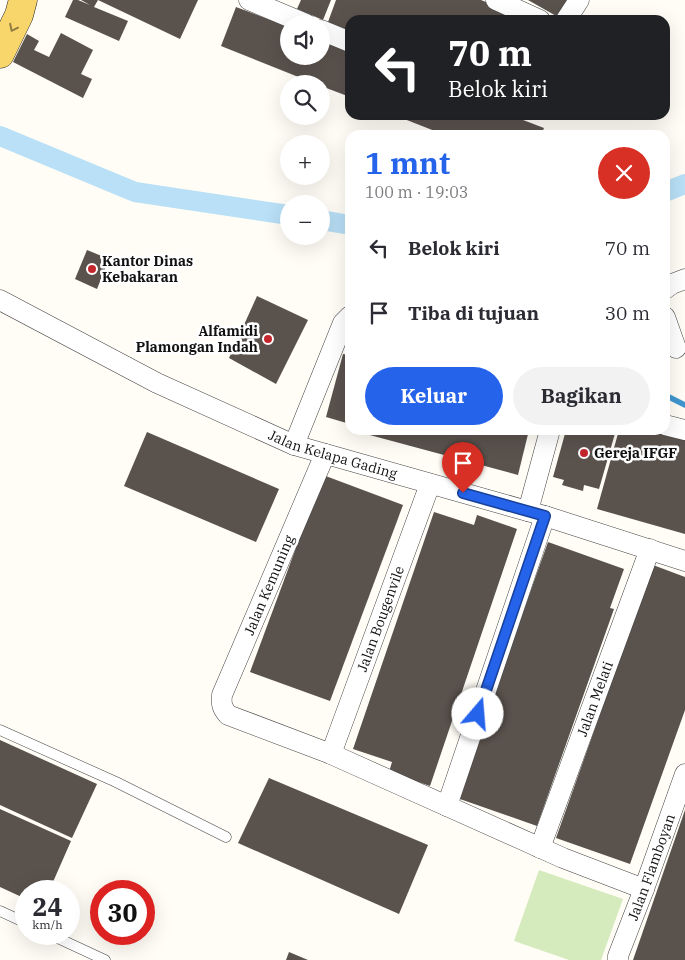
<!DOCTYPE html>
<html lang="id">
<meta charset="utf-8">
<style>
body{margin:0;font-family:"IBM Plex Serif",serif;background:#f2f2f3;color:#2b2b33;height:100vh;display:flex;flex-direction:column;font-size:19px;white-space:nowrap}
*{box-sizing:border-box;margin:0}
p{font-size:16px;color:#7c7c81}
.icon{flex:none;width:28px;height:28px;fill:none;stroke:currentColor;stroke-width:2;stroke-linecap:round;stroke-linejoin:round}
.map{position:relative;flex:1;overflow:hidden}
.drawer{position:absolute;left:345px;top:130px;width:325px;height:305px;display:flex;flex-direction:column;background:#fff;border-radius:15px;box-shadow:0 5px 20px #0002}
.drawer>*{flex:none}
.banner{position:absolute;left:345px;top:15px;width:325px;height:105px;border-radius:15px;box-shadow:0 5px 20px #0002;background:#202124;color:#fff;overflow:hidden}
.tools{position:absolute;left:280px;top:15px;display:grid;gap:10px}
.tools a{display:grid;place-items:center;width:50px;height:50px;border-radius:50%;background:#fff;box-shadow:0 5px 20px #0002;font-size:25px}
.speed{position:absolute;left:15px;top:880px;display:flex;gap:10px;font-size:25px;font-weight:700;text-align:center}
.speed>*{display:grid;place-content:center;width:65px;height:65px;border-radius:50%;background:#fff;box-shadow:0 5px 20px #0002;line-height:1}
.speed small{font-size:12px;font-weight:400}
.speed .limit{border:8px solid #d22;background:#fff;color:#111}
.pin{position:absolute;display:grid;place-items:center;width:42px;height:42px;color:#fff;margin:-51px -21px;border-radius:50% 50% 50% 0;rotate:-45deg;box-shadow:0 0 5px #0007}
.pin .icon{rotate:45deg}
.me{position:absolute;width:55px;margin:-28px;rotate:18deg;stroke-linejoin:round;filter:drop-shadow(0 0 4px #0008)}
.turn{display:flex;align-items:center;gap:18px;height:105px;padding:0 20px;font-size:22px}
.turn .icon{width:65px;height:65px;stroke-width:2.5}
.turn b{display:block;font-size:35px;line-height:42px}
.round{display:grid;place-items:center;flex:none;width:52px;height:52px;border-radius:26px;background:#f2f2f3}
.headline{display:flex;align-items:center;justify-content:space-between;height:85px;padding:0 20px}
h1{font-size:30px;font-weight:700;line-height:38px;color:#2563eb}
.action{display:flex;gap:10px;margin-top:auto;padding:10px 20px}
.action a{flex:1;height:58px;border-radius:30px;background:#2563eb;color:#fff;font-size:20px;font-weight:700;line-height:58px;text-align:center}
.action a+a{background:#f2f2f3;color:#2b2b33}
ul{padding:0;list-style:none}
li{display:flex;align-items:center;gap:15px;height:65px;padding:0 20px}
li div{flex:1}
li b{display:block;font-size:19px}
li em{font-style:normal}
.map>svg:first-child{display:block}
.green{fill:#d5ebbd}
.lines{fill:none;stroke-linecap:round;stroke-linejoin:round}
.stream{stroke:#3f96cf;stroke-width:5.5}
.canal{stroke:#b9e0f7;stroke-width:20}
.building{fill:#5a524d}
.lane-casing{stroke:#444;stroke-width:11}
.street-casing{stroke:#444;stroke-width:21}
.primary-casing{stroke:#222;stroke-width:29}
.lane{stroke:#fff;stroke-width:10}
.street{stroke:#fff;stroke-width:20}
.primary{stroke:#f9d66b;stroke-width:28}
.oneway{stroke:#917d42}
.route-casing{stroke:#184099;stroke-width:12}
.route{stroke:#2563eb;stroke-width:9}
.poi-dot{fill:#c4262e;stroke:#fff;stroke-width:2}
.labels{text-anchor:middle;dominant-baseline:central;stroke-width:5;stroke-linejoin:round;paint-order:stroke}
.poi-label{font-size:14px;font-weight:bold;fill:#111;stroke:#fff;text-anchor:start}
.street-label{font-size:14px;fill:#111;stroke:#fff}
</style>
<div class="map">
<svg width="685" height="960" viewBox="0 0 685 960">
<rect width="100%" height="100%" fill="#fffdf5"/>
<!-- green -->
<path class="green" d="M 539,870 L 623,899 L 601,960 L 569,960 L 514,941 Z"/>
<g class="lines">
<!-- stream -->
<path class="stream" d="M 665,395 L 685,405"/>
<!-- canal -->
<g class="canal">
<path d="M 0,136 L 135,192 L 289,215"/>
<path d="M 665,192 L 685,184"/>
<path d="M 321,220 L 350,225"/>
</g>
</g>
<!-- building -->
<g class="building">
<path d="M 73,0 L 78,0 L 90,5 L 81,0 L 98,0 L 94,7 L 128,21 L 119,41 L 65,17 Z"/>
<path d="M 98,0 L 198,0 L 180,39 Z"/>
<path d="M 301,0 L 331,0 L 323,20 L 297,9 Z"/>
<path d="M 336,0 L 481,0 L 530,20 L 350,20 L 350,31 L 328,22 Z"/>
<path d="M 528,0 L 567,0 L 558,17 Z"/>
<path d="M 236,7 L 289,27 L 289,56 L 321,56 L 321,40 L 350,52 L 350,97 L 321,86 L 321,84 L 316,84 L 221,46 Z"/>
<path d="M 61,33 L 93,50 L 81,74 L 92,79 L 83,98 L 13,62 L 27,34 L 39,41 L 34,50 L 49,57 Z"/>
<path d="M 394,115 L 510,115 L 544,128 L 541,135 L 445,135 Z"/>
<path d="M 87,250 L 109,259 L 97,289 L 75,279 Z"/>
<path d="M 257,296 L 308,320 L 276,384 L 229,358 Z"/>
<path d="M 343,354 L 350,355 L 350,424 L 326,417 Z"/>
<path d="M 367,430 L 529,430 L 518,475 L 366,434 Z"/>
<path d="M 566,430 L 616,430 L 599,489 L 584,485 L 583,491 L 562,485 L 564,480 L 553,477 Z"/>
<path d="M 619,430 L 665,430 L 685,434 L 685,534 L 597,509 Z"/>
<path d="M 147,432 L 279,489 L 256,542 L 124,486 Z"/>
<path d="M 323,475 L 403,505 L 330,701 L 250,672 Z"/>
<path d="M 434,512 L 474,525 L 477,515 L 517,529 L 430,786 L 389,772 L 392,762 L 353,749 Z"/>
<path d="M 548,542 L 624,569 L 610,608 L 614,609 L 537,826 L 457,798 Z"/>
<path d="M 653,565 L 685,577 L 685,710 L 630,864 L 556,838 Z"/>
<path d="M 0,740 L 97,784 L 72,838 L 0,805 Z"/>
<path d="M 269,778 L 428,845 L 399,914 L 238,843 Z"/>
<path d="M 0,809 L 71,841 L 49,891 L 26,891 L 26,899 L 0,887 Z"/>
<path d="M 685,810 L 685,960 L 633,960 Z"/>
<path d="M 289,952 L 308,960 L 286,960 Z"/>
</g>
<g class="lines">
<defs>
<g id="lane">
<path d="M 0,730 L 116,782 L 226,837"/>
<path d="M 0,911 L 26,923"/>
<path d="M 49,934 L 105,960"/>
</g>
<g id="street">
<path d="M 249,0 L 306,24"/>
<path d="M 496,0 L 540,20"/>
<path d="M 566,20 L 579,0"/>
<path d="M 321,30 L 350,42"/>
<path d="M 665,289 L 672,284 L 685,279"/>
<path id="s1" d="M 0,300 L 157,383 L 294,445 L 545,516 L 685,561"/>
<path d="M 665,317 L 676,348"/>
<path d="M 665,425 L 685,430"/>
<path d="M 294,445 L 343,323 L 350,316"/>
<path d="M 325,454 L 222,695 C 221,704 222,708 228,715 L 331,754 L 563,858 L 644,889"/>
<path d="M 528,511 L 550,430"/>
<path id="s2" d="M 331,754 L 430,484"/>
<path d="M 447,806 L 545,516"/>
<path id="s3" d="M 540,848 L 650,549"/>
<path id="s4" d="M 618,960 L 618,956 L 644,889 L 685,774"/>
</g>
<path id="primary" d="M 0,54 L 19,15 L 23,0"/>
</defs>
<!-- lane casing -->
<use href="#lane" class="lane-casing"/>
<!-- street casing -->
<use href="#street" class="street-casing"/>
<!-- primary casing -->
<use href="#primary" class="primary-casing"/>
<!-- lane -->
<use href="#lane" class="lane"/>
<!-- street -->
<use href="#street" class="street"/>
<!-- primary -->
<use href="#primary" class="primary"/>
</g>
<!-- one-way arrows -->
<defs><path id="oneway-chevron" d="M-2-3.5L2.5 0L-2 3.5" fill="none" stroke-width="1.6" stroke-linecap="round" stroke-linejoin="round" transform="scale(1.25)"/></defs>
<use class="oneway" href="#oneway-chevron" transform="translate(13 28) rotate(116)"/>
<g class="lines">
<defs>
<path id="route" d="M 463,493 L 545,516 L 478,714"/>
</defs>
<!-- route casing -->
<use href="#route" class="route-casing"/>
<!-- route -->
<use href="#route" class="route"/>
</g>
<!-- markers -->
<g class="poi-dot">
<circle cx="92" cy="269" r="5"/>
<circle cx="268" cy="339" r="5"/>
<circle cx="584" cy="453" r="5"/>
</g>
<g class="labels">
<!-- poi labels -->
<g class="poi-label">
<text x="102" y="261">Kantor Dinas<tspan x="102" dy="16">Kebakaran</tspan></text>
<text x="258" y="331" text-anchor="end">Alfamidi<tspan x="258" dy="16">Plamongan Indah</tspan></text>
<text x="594" y="453">Gereja IFGF</text>
</g>
<!-- street labels -->
<g class="street-label">
<text stroke="none"><textPath href="#s1" startOffset="368">Jalan Kelapa Gading</textPath></text>
<text transform="translate(269 585) rotate(-67)">Jalan Kemuning</text>
<text stroke="none"><textPath href="#s2" startOffset="144">Jalan Bougenvile</textPath></text>
<text stroke="none"><textPath href="#s3" startOffset="159">Jalan Melati</textPath></text>
<text stroke="none"><textPath href="#s4" startOffset="99">Jalan Flamboyan</textPath></text>
</g>
</g>
</svg>
<div class="tools">
<a><svg class="icon" aria-label="sound" viewBox="0 0 24 24"><path d="M4 9h4l5-4v14l-5-4H4zM17 9q2 3 0 6"/></svg></a>
<a><svg class="icon" aria-label="search" viewBox="0 0 24 24"><circle cx="10" cy="10" r="6"/><path d="M15 15l6 6"/></svg></a>
<a>+</a>
<a>−</a>
</div>
<div class="speed"><div>24<small>km/h</small></div><div class="limit">30</div></div>
<div class="pin" style="left:463px;top:493px;background:#d93025"><svg class="icon" aria-label="arrive" viewBox="0 0 24 24"><path d="M6 21V4h12l-3 4 3 4H6"/></svg></div>
<svg class="me" style="left:478px;top:714px" viewBox="-20 -20 40 40"><circle r="19" fill="#fff"/><path d="M0-13L10 11 0 6-10 11z" fill="#2563eb"/></svg>
<div class="banner">
<div class="turn"><svg class="icon" aria-label="left" viewBox="0 0 24 24"><path d="M17 20v-9H6M10 6l-5 5 5 5"/></svg><div><b>70 m</b>Belok kiri</div></div>
</div>
<section class="drawer">
<div class="headline"><div><h1>1 mnt</h1><p>100 m · 19:03</p></div><a class="round" style="background:#d93025;color:#fff"><svg class="icon" aria-label="close" viewBox="0 0 24 24"><path d="M6 6l12 12M18 6L6 18"/></svg></a></div>
<ul>
<li><svg class="icon" aria-label="left" viewBox="0 0 24 24"><path d="M17 20v-9H6M10 6l-5 5 5 5"/></svg><div><b>Belok kiri</b></div><em>70 m</em></li>
<li><svg class="icon" aria-label="arrive" viewBox="0 0 24 24"><path d="M6 21V4h12l-3 4 3 4H6"/></svg><div><b>Tiba di tujuan</b></div><em>30 m</em></li>
</ul>
<div class="action"><a>Keluar</a><a>Bagikan</a></div>
</section>
</div>
